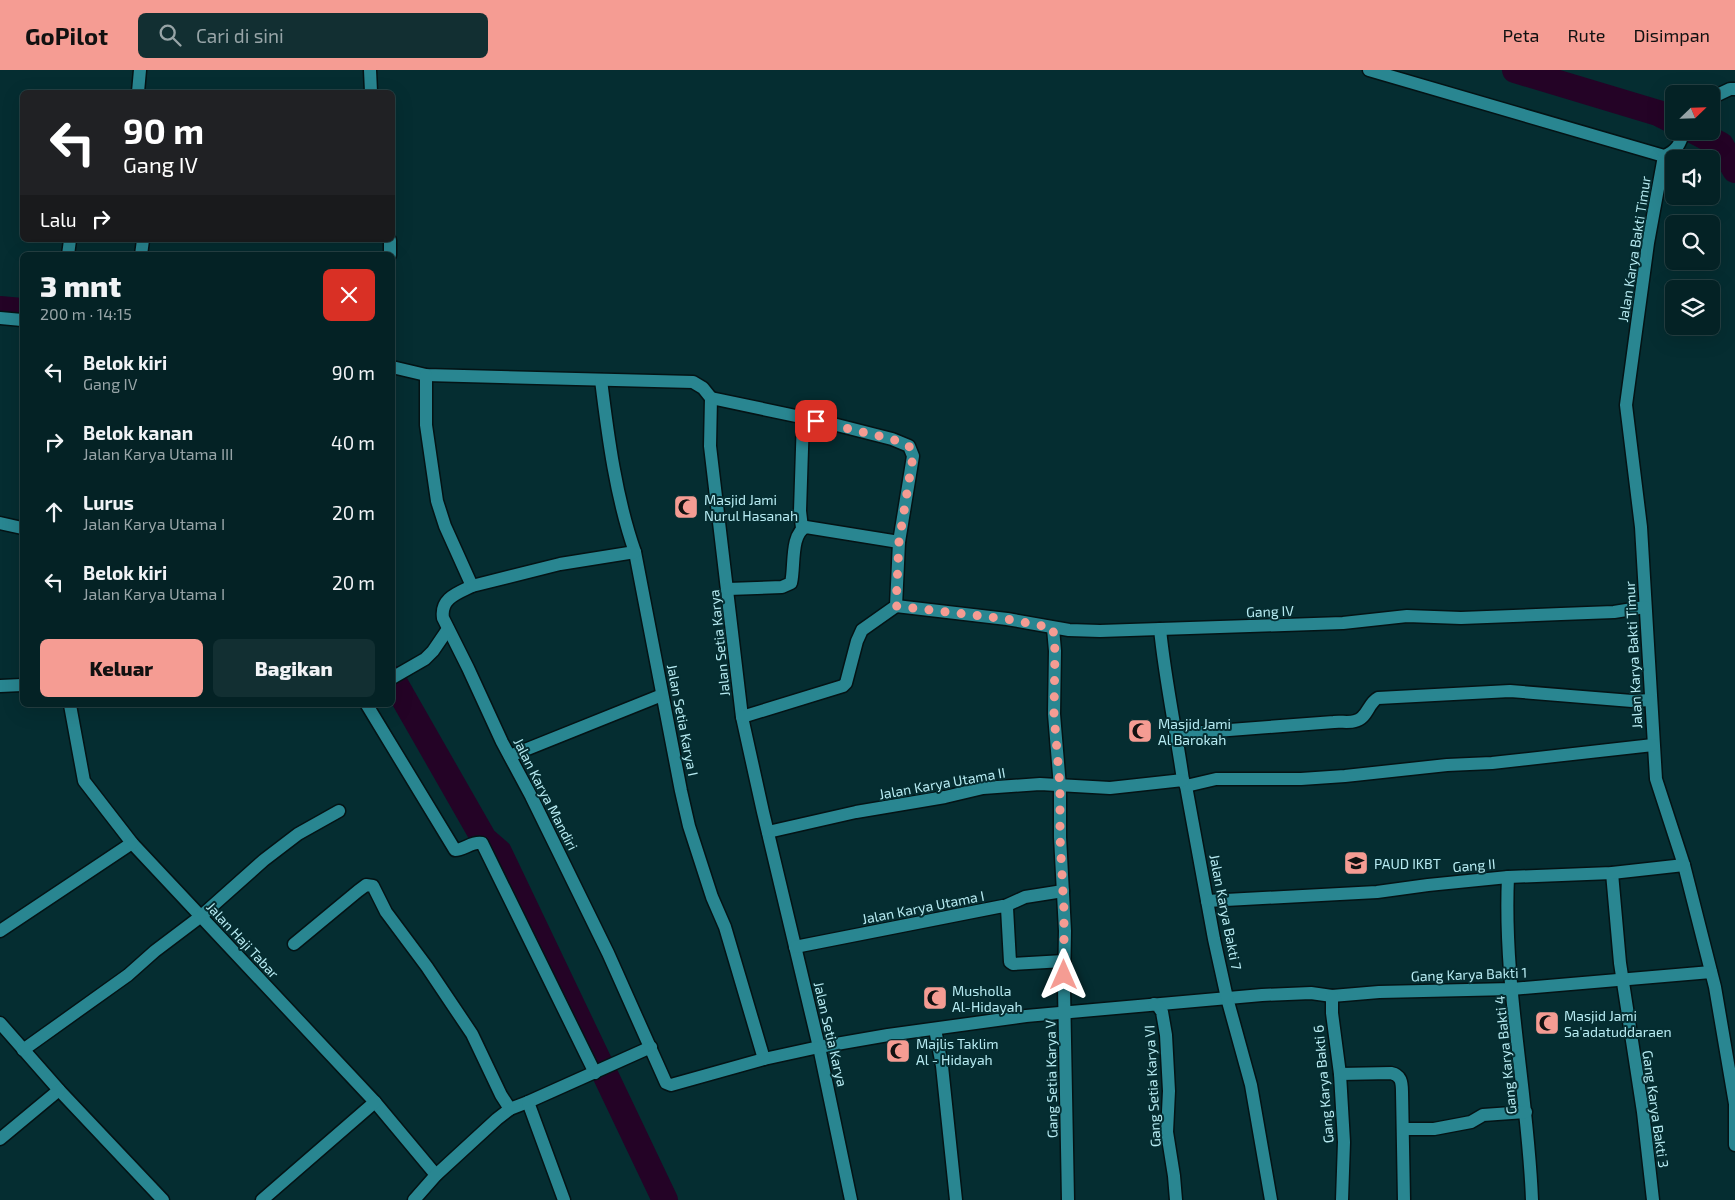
<!DOCTYPE html>
<html lang="id">
<meta charset="utf-8">
<style>
body{margin:0;font-family:"Exo 2",sans-serif;background:#122f32;color:#f1f3f6;height:100vh;display:flex;flex-direction:column;font-size:19px;white-space:nowrap}
*{box-sizing:border-box;margin:0}
p{font-size:16px;color:#97a4a7}
.icon{flex:none;width:28px;height:28px;fill:none;stroke:currentColor;stroke-width:2;stroke-linecap:round;stroke-linejoin:round}
.map{position:relative;flex:1;overflow:hidden}
.sheet{position:absolute;left:20px;top:182px;width:375px;height:455px;display:flex;flex-direction:column;background:#042225;border-radius:8px;box-shadow:0 5px 20px #0002,0 0 0 1px #253f42}
.sheet>*{flex:none}
.top-card{position:absolute;left:20px;top:20px;width:375px;height:152px;border-radius:8px;box-shadow:0 5px 20px #0002,0 0 0 1px #253f42;background:#202124;color:#fff;overflow:hidden}
.needle{width:32px;rotate:67deg}
.fabs{position:absolute;left:1665px;top:15px;display:grid;gap:10px}
.fabs a{display:grid;place-items:center;width:55px;height:55px;border-radius:8px;background:#042225;box-shadow:0 5px 20px #0002,0 0 0 1px #253f42;font-size:25px}
.pin{position:absolute;display:grid;place-items:center;width:42px;height:42px;color:#fff;margin:-21px;border-radius:10px;box-shadow:0 2px 8px #0006}
.me{position:absolute;width:55px;margin:-28px;rotate:0deg;stroke-linejoin:round;filter:drop-shadow(0 0 4px #0008)}
.turn{display:flex;align-items:center;gap:18px;height:105px;padding:0 20px;font-size:22px}
.turn .icon{width:65px;height:65px;stroke-width:2.5}
.turn b{display:block;font-size:35px;line-height:42px}
.then{display:flex;align-items:center;height:48px;padding:0 20px;background:#0003;gap:10px;font-size:19px}
.round{display:grid;place-items:center;flex:none;width:52px;height:52px;border-radius:8px;background:#122f32}
.summary{display:flex;align-items:center;justify-content:space-between;height:85px;padding:0 20px}
h1{font-size:30px;font-weight:800;line-height:38px}
.action{display:flex;gap:10px;margin-top:auto;padding:10px 20px}
.action a{flex:1;height:58px;border-radius:8px;background:#f59c93;color:#111;font-size:20px;font-weight:800;line-height:58px;text-align:center}
.action a+a{background:#122f32;color:#f1f3f6}
ul{padding:0;list-style:none}
li{display:flex;align-items:center;gap:15px;height:70px;padding:0 20px}
li div{flex:1}
li b{display:block;font-size:19px}
li em{font-style:normal}
header{display:flex;align-items:center;gap:30px;box-sizing:border-box;height:70px;padding:0 25px;background:#f59c93;color:#111}
header strong{font-size:24px}
nav{display:flex;gap:28px;margin-inline-start:auto;font-size:18px}
.search{width:350px;height:45px;background:#122f32;display:flex;align-items:center;gap:12px;box-sizing:border-box;padding:0 18px;border-radius:8px;color:#97a4a7;font-size:19px}
.map>svg:first-child{display:block}
.lines{fill:none;stroke-linecap:round;stroke-linejoin:round}
.canal{stroke:#240326;stroke-width:26}
.minor-casing{stroke:#041315;stroke-width:15}
.minor{stroke:#298691;stroke-width:12}
.route{stroke:#f59c93;stroke-width:9;stroke-dasharray:0 16.2}
.labels{text-anchor:middle;dominant-baseline:central;stroke-width:4;stroke-linejoin:round;paint-order:stroke}
.street-label{font-size:14px;fill:#b7ebf2;stroke:#052d31}
.poi-label{font-size:14px;fill:#b7ebf2;stroke:#052d31;text-anchor:start}
</style>
<header>
<strong>GoPilot</strong>
<div class="search"><svg class="icon" aria-label="search" viewBox="0 0 24 24"><circle cx="10" cy="10" r="6"/><path d="M15 15l6 6"/></svg>Cari di sini</div>
<nav><a>Peta</a><a>Rute</a><a>Disimpan</a></nav>
</header>
<div class="map">
<svg width="1735" height="1130" viewBox="0 0 1735 1130">
<rect width="100%" height="100%" fill="#052d31"/>
<g class="lines">
<!-- canal -->
<g class="canal">
<path d="M 1515,0 L 1658,43 L 1674,51"/>
<path d="M 1694,61 L 1721,75 L 1735,100"/>
<path d="M 0,239 L 22,241"/>
<path d="M 392,608 L 484,769 L 499,782 L 665,1130"/>
</g>
<defs>
<g id="minor">
<path d="M 370,0 L 371,22"/>
<path d="M 1369,0 L 1664,86 C 1677,81 1680,74 1684,61"/>
<path d="M 138,22 L 140,0"/>
<path d="M 1711,28 L 1730,19 L 1735,19"/>
<path d="M 1664,86 L 1648,173 L 1626,335 L 1641,457 L 1656,709 L 1684,795 L 1715,917 L 1735,1034 L 1735,1075"/>
<path d="M 390,170 L 390,185"/>
<path d="M 68,185 L 70,170"/>
<path d="M 141,185 L 143,170"/>
<path d="M 0,248 L 22,250"/>
<path d="M 392,297 L 426,305 L 693,312 L 703,318 L 711,328 L 710,376 L 742,647 L 763,742 L 819,977 L 851,1130"/>
<path d="M 426,305 L 426,355 L 437,431 L 445,456 L 472,516 C 458,523 440,528 443,548 L 468,598 L 502,672 L 531,726 L 608,883 L 666,1013 L 671,1015 L 764,989 L 819,977 L 888,965 L 1026,946 L 1262,925 L 1311,923 L 1332,926 L 1379,922 L 1512,919 L 1711,902"/>
<path d="M 601,310 C 608,367 616,428 635,482 L 681,721 L 689,756 L 712,827 L 725,857 L 764,989"/>
<path d="M 711,328 L 829,353 L 892,369 L 909,376 L 913,386 L 899,472 L 896,536 L 862,560 L 857,571 L 846,613 L 843,616 L 742,647"/>
<path d="M 0,453 L 22,458"/>
<path d="M 802,458 L 800,441 L 803,348"/>
<path d="M 472,516 L 560,494 L 635,482"/>
<path d="M 728,519 L 782,517 L 791,513 C 795,497 790,464 806,457 L 899,472"/>
<path d="M 896,536 L 1007,549 L 1069,560 L 1100,561 L 1343,553 L 1407,546 L 1461,548 L 1561,544 L 1614,542 L 1645,537"/>
<path d="M 1053,558 L 1055,581 L 1054,644 L 1060,717 L 1060,767 L 1065,861 L 1064,918 L 1068,1130"/>
<path d="M 1160,559 C 1165,610 1176,660 1183,710 L 1186,716 L 1214,869 L 1227,928 L 1251,1015 L 1271,1130"/>
<path d="M 392,608 L 425,589 L 433,581 L 448,559"/>
<path d="M 0,616 L 22,615"/>
<path d="M 70,635 L 84,711 L 132,773 L 375,1032 L 436,1105"/>
<path d="M 367,635 L 455,780 C 464,780 472,771 482,773 L 595,1003"/>
<path d="M 1177,664 L 1334,652 C 1340,651 1349,653 1355,651 C 1367,649 1368,633 1378,628 L 1510,621 L 1632,631 L 1651,630"/>
<path d="M 510,686 L 662,625"/>
<path d="M 1186,716 L 1216,709 L 1301,709 L 1345,706 L 1447,695 L 1492,693 L 1653,675"/>
<path d="M 768,762 L 856,742 L 945,727 L 983,718 L 1040,714 L 1110,718 L 1183,710"/>
<path d="M 1612,803 L 1620,893 L 1643,1042 L 1653,1130"/>
<path d="M 1508,807 C 1503,915 1528,1022 1532,1130"/>
<path d="M 1207,831 L 1377,822 L 1428,815 L 1508,807 L 1612,803 L 1684,795"/>
<path d="M 1005,836 L 1025,827 L 1063,821"/>
<path d="M 0,861 L 132,773"/>
<path d="M 294,874 L 358,821 L 366,815 L 373,816 L 386,842 L 427,897 L 472,964 L 501,1025 L 510,1039"/>
<path d="M 795,877 L 1003,836 L 1007,838 L 1010,892 L 1013,894 L 1064,891"/>
<path d="M 1332,926 L 1332,943 L 1340,1004 L 1344,1072 L 1342,1130"/>
<path d="M 1154,934 L 1158,936 L 1162,942 L 1166,965 L 1169,1021 L 1167,1062 L 1174,1106 L 1176,1130"/>
<path d="M 0,953 L 59,1020 L 163,1130"/>
<path d="M 935,959 L 942,996 L 956,1130"/>
<path d="M 23,980 L 128,905 L 155,881 L 200,847 L 264,790 L 298,764 L 339,741"/>
<path d="M 1340,1004 L 1391,1003 C 1401,1005 1402,1012 1402,1022 L 1404,1130"/>
<path d="M 1403,1059 L 1434,1059 L 1471,1052 L 1483,1045 L 1526,1042"/>
<path d="M 0,1069 L 59,1020"/>
<path d="M 262,1130 L 375,1032"/>
<path d="M 414,1130 L 436,1105 L 497,1049 L 510,1039 L 528,1032"/>
<path d="M 564,1130 L 528,1032 L 651,977"/>
</g>
</defs>
<!-- minor casing -->
<use href="#minor" class="minor-casing"/>
<!-- minor -->
<use href="#minor" class="minor"/>
</g>
<g class="lines">
<!-- route -->
<path class="route" d="M 816,351 L 892,369 L 909,376 L 913,386 L 899,472 L 896,536 L 1007,549 L 1053,558 L 1055,581 L 1054,644 L 1060,717 L 1060,767 L 1064,841 L 1064,905"/>
</g>
<!-- icons -->
<defs>
<symbol id="mosque-square" viewBox="-11 -11 22 22"><rect x="-9" y="-9" width="18" height="18" rx="4" fill="#f59c93" stroke="#052d31"/><path d="M3.5-4.9A6 6 0 1 0 3.5 4.9A5 5 0 1 1 3.5-4.9Z" fill="#111"/></symbol>
<symbol id="school-square" viewBox="-11 -11 22 22"><rect x="-9" y="-9" width="18" height="18" rx="4" fill="#f59c93" stroke="#052d31"/><path d="M0-5L7-2L0 1L-7-2ZM-4 1L0 2.5L4 1V4Q0 6-4 4Z" fill="#111"/></symbol>
</defs>
<g fill-rule="evenodd">
<use href="#mosque-square" x="672" y="423" width="28" height="28"/>
<use href="#mosque-square" x="1126" y="647" width="28" height="28"/>
<use href="#school-square" x="1342" y="779" width="28" height="28"/>
<use href="#mosque-square" x="921" y="914" width="28" height="28"/>
<use href="#mosque-square" x="1533" y="939" width="28" height="28"/>
<use href="#mosque-square" x="884" y="967" width="28" height="28"/>
</g>
<g class="labels">
<!-- street labels -->
<g class="street-label">
<text transform="translate(1634 179) rotate(-81)">Jalan Karya Bakti Timur</text>
<text transform="translate(1270 541) rotate(-2)">Gang IV</text>
<text transform="translate(719 573) rotate(-96)">Jalan Setia Karya</text>
<text transform="translate(1633 585) rotate(-93)">Jalan Karya Bakti Timur</text>
<text transform="translate(683 650) rotate(79)">Jalan Setia Karya I</text>
<text transform="translate(942 713) rotate(-10)">Jalan Karya Utama II</text>
<text transform="translate(546 724) rotate(63)">Jalan Karya Mandiri</text>
<text transform="translate(1474 795) rotate(-5)">Gang II</text>
<text transform="translate(923 837) rotate(-11)">Jalan Karya Utama I</text>
<text transform="translate(1226 842) rotate(79)">Jalan Karya Bakti 7</text>
<text transform="translate(243 870) rotate(47)">Jalan Haji Tabar</text>
<text transform="translate(1469 904) rotate(-2)">Gang Karya Bakti 1</text>
<text transform="translate(831 964) rotate(77)">Jalan Setia Karya</text>
<text transform="translate(1505 985) rotate(-96)">Gang Karya Bakti 4</text>
<text transform="translate(1051 1009) rotate(-91)">Gang Setia Karya V</text>
<text transform="translate(1323 1014) rotate(-95)">Gang Karya Bakti 6</text>
<text transform="translate(1152 1016) rotate(-93)">Gang Setia Karya VI</text>
<text transform="translate(1656 1039) rotate(82)">Gang Karya Bakti 3</text>
</g>
<!-- poi labels -->
<g class="poi-label">
<text x="704" y="429">Masjid Jami<tspan x="704" dy="16">Nurul Hasanah</tspan></text>
<text x="1158" y="653">Masjid Jami<tspan x="1158" dy="16">Al Barokah</tspan></text>
<text x="1374" y="793">PAUD IKBT</text>
<text x="952" y="920">Musholla<tspan x="952" dy="16">Al-Hidayah</tspan></text>
<text x="1564" y="945">Masjid Jami<tspan x="1564" dy="16">Sa'adatuddaraen</tspan></text>
<text x="916" y="973">Majlis Taklim<tspan x="916" dy="16">Al - Hidayah</tspan></text>
</g>
</g>
</svg>
<div class="fabs">
<a><svg class="needle" viewBox="-14 -14 28 28"><path d="M0-13l5 13h-10z" fill="#e53935"/><path d="M0 13l5-13h-10z" fill="#97a4a7"/></svg></a>
<a><svg class="icon" aria-label="sound" viewBox="0 0 24 24"><path d="M4 9h4l5-4v14l-5-4H4zM17 9q2 3 0 6"/></svg></a>
<a><svg class="icon" aria-label="search" viewBox="0 0 24 24"><circle cx="10" cy="10" r="6"/><path d="M15 15l6 6"/></svg></a>
<a><svg class="icon" aria-label="layers" viewBox="0 0 24 24"><path d="M12 4l9 5-9 5-9-5zM3 14l9 5 9-5"/></svg></a>
</div>
<div class="pin" style="left:816px;top:351px;background:#d93025"><svg class="icon" aria-label="arrive" viewBox="0 0 24 24"><path d="M6 21V4h12l-3 4 3 4H6"/></svg></div>
<svg class="me" style="left:1064px;top:905px" viewBox="-20 -20 40 40"><path d="M0-17L14 15 0 8-14 15z" fill="#f59c93" stroke="#fff" stroke-width="4"/></svg>
<div class="top-card">
<div class="turn"><svg class="icon" aria-label="left" viewBox="0 0 24 24"><path d="M17 20v-9H6M10 6l-5 5 5 5"/></svg><div><b>90 m</b>Gang IV</div></div>
<div class="then">Lalu<svg class="icon" aria-label="right" viewBox="0 0 24 24"><path d="M7 20v-9h11M14 6l5 5-5 5"/></svg></div>
</div>
<section class="sheet">
<div class="summary"><div><h1>3 mnt</h1><p>200 m · 14:15</p></div><a class="round" style="background:#d93025;color:#fff"><svg class="icon" aria-label="close" viewBox="0 0 24 24"><path d="M6 6l12 12M18 6L6 18"/></svg></a></div>
<ul>
<li><svg class="icon" aria-label="left" viewBox="0 0 24 24"><path d="M17 20v-9H6M10 6l-5 5 5 5"/></svg><div><b>Belok kiri</b><p>Gang IV</p></div><em>90 m</em></li>
<li><svg class="icon" aria-label="right" viewBox="0 0 24 24"><path d="M7 20v-9h11M14 6l5 5-5 5"/></svg><div><b>Belok kanan</b><p>Jalan Karya Utama III</p></div><em>40 m</em></li>
<li><svg class="icon" aria-label="ahead" viewBox="0 0 24 24"><path d="M12 20V5M6 11l6-6 6 6"/></svg><div><b>Lurus</b><p>Jalan Karya Utama I</p></div><em>20 m</em></li>
<li><svg class="icon" aria-label="left" viewBox="0 0 24 24"><path d="M17 20v-9H6M10 6l-5 5 5 5"/></svg><div><b>Belok kiri</b><p>Jalan Karya Utama I</p></div><em>20 m</em></li>
</ul>
<div class="action"><a>Keluar</a><a>Bagikan</a></div>
</section>
</div>
